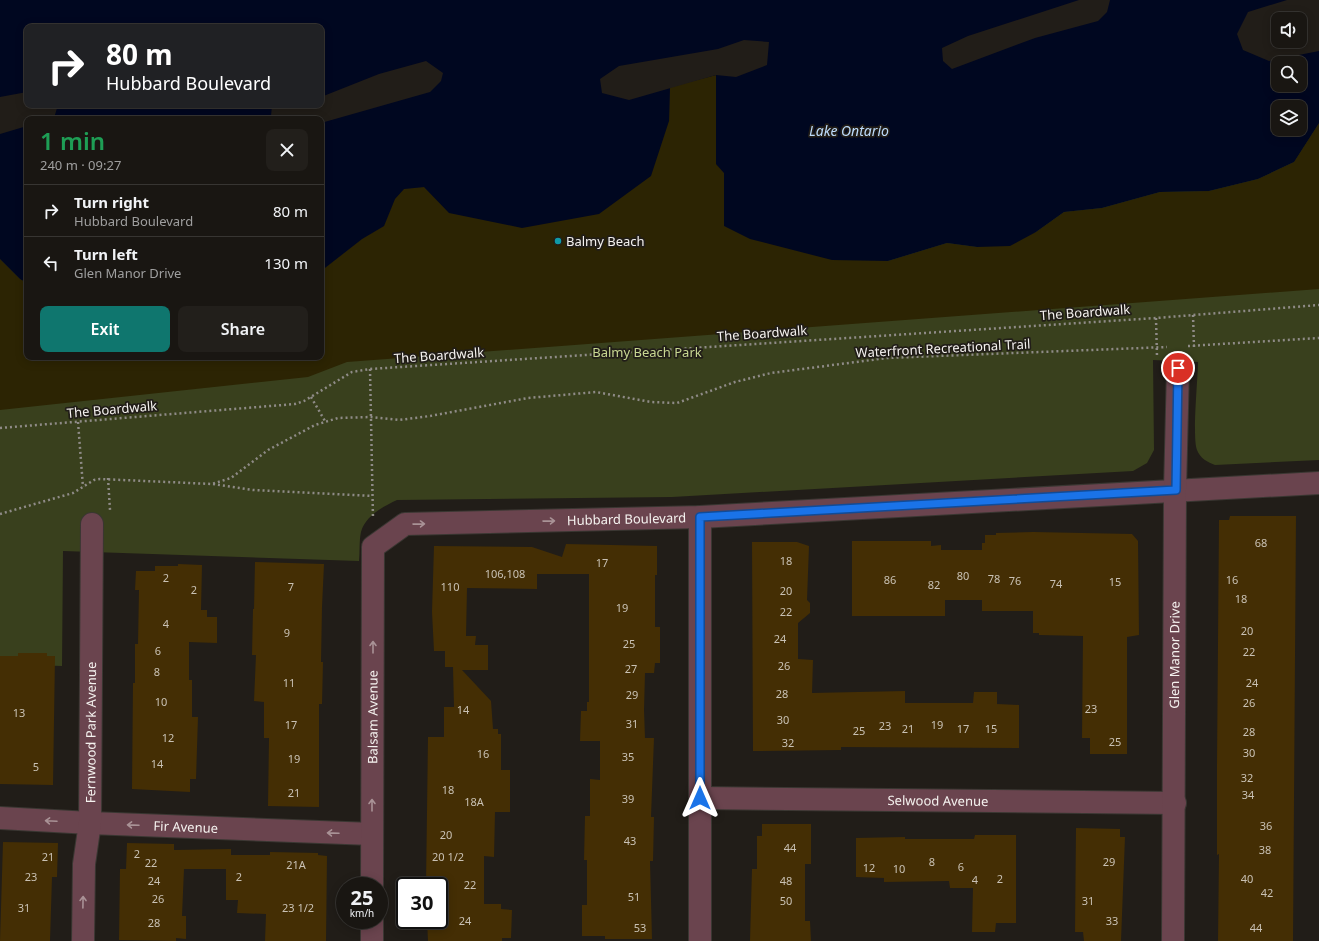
<!DOCTYPE html>
<meta charset="utf-8">
<style>
body{margin:0;font-family:"Noto Sans",sans-serif;background:#221f1b;color:#f1f3f6;height:100vh;display:flex;flex-direction:column;font-size:15px;white-space:nowrap}
*{box-sizing:border-box;margin:0}
p{font-size:13px;color:#9f9f9f}
.icon{flex:none;width:22px;height:22px;fill:none;stroke:currentColor;stroke-width:2;stroke-linecap:round;stroke-linejoin:round}
.map{position:relative;flex:1;overflow:hidden}
.panel{position:absolute;left:24px;top:116px;width:300px;height:244px;display:flex;flex-direction:column;background:#191612;border-radius:8px;box-shadow:0 2px 10px #0003,0 0 0 1px #373532}
.panel>*{flex:none}
.top-card{position:absolute;left:24px;top:24px;width:300px;height:84px;border-radius:8px;box-shadow:0 2px 10px #0003,0 0 0 1px #373532;background:#202124;color:#fff;overflow:hidden}
.controls{position:absolute;left:1271px;top:12px;display:grid;gap:8px}
.controls a{display:grid;place-items:center;width:36px;height:36px;border-radius:8px;background:#191612;box-shadow:0 2px 10px #0003,0 0 0 1px #373532;font-size:20px}
.speed{position:absolute;left:336px;top:877px;display:flex;gap:8px;font-size:20px;font-weight:700;text-align:center}
.speed>*{display:grid;place-content:center;width:52px;height:52px;border-radius:50%;background:#191612;box-shadow:0 2px 10px #0003,0 0 0 1px #373532;line-height:1}
.speed small{font-size:10px;font-weight:400}
.speed .limit{border:2px solid #111;border-radius:6px;background:#fff;color:#111}
.pin{position:absolute;display:grid;place-items:center;width:34px;height:34px;color:#fff;margin:-17px;border:2px solid #fff;border-radius:50%;box-shadow:0 1px 4px #0007}
.me{position:absolute;width:44px;margin:-22px;rotate:0deg;stroke-linejoin:round;filter:drop-shadow(0 0 3px #0008)}
.turn{display:flex;align-items:center;gap:14px;height:84px;padding:0 16px;font-size:18px}
.turn .icon{width:52px;height:52px;stroke-width:2.5}
.turn b{display:block;font-size:28px;line-height:34px}
.round{display:grid;place-items:center;flex:none;width:42px;height:42px;border-radius:8px;background:#221f1b}
.headline{display:flex;align-items:center;justify-content:space-between;height:68px;padding:0 16px}
h1{font-size:24px;font-weight:600;line-height:30px;color:#1e9e55}
.button{display:flex;gap:8px;margin-top:auto;padding:8px 16px}
.button a{flex:1;height:46px;border-radius:8px;background:#0f766e;color:#fff;font-size:16px;font-weight:600;line-height:46px;text-align:center}
.button a+a{background:#221f1b;color:#f1f3f6}
ul{padding:0;list-style:none}
li{display:flex;align-items:center;gap:12px;height:52px;padding:0 16px;border-top:1px solid #373532}
li div{flex:1}
li b{display:block;font-size:15px}
li em{font-style:normal}
.map>svg:first-child{display:block}
.green{fill:#39401d}
.sand{fill:#2c2403}
.water{fill:#000720;fill-rule:evenodd}
.pier{fill:#211d18;fill-rule:evenodd}
.building{fill:#442e04}
.lines{fill:none;stroke-linecap:round;stroke-linejoin:round}
.street-casing{stroke:#3a3732;stroke-width:24}
.path{stroke:#8f8b87;stroke-width:2.5;stroke-dasharray:2 3;stroke-linecap:butt}
.street{stroke:#6a444e;stroke-width:22}
.oneway{stroke:#a99296}
.route-casing{stroke:#114b97;stroke-width:10}
.route{stroke:#1a73e8;stroke-width:7}
.culture-dot{fill:#0f9aa8;stroke:#211d18;stroke-width:1.5}
.labels{text-anchor:middle;dominant-baseline:central;stroke-width:3.5;stroke-linejoin:round;paint-order:stroke}
.number-label{font-size:11px;fill:#c9c1b4}
.poi-label{font-size:13px;fill:#f5f2ef;stroke:#211d18;text-anchor:start}
.street-label{font-size:13px;fill:#f5f2ef;stroke:#211d18}
.park-label{font-size:13px;fill:#c8d792;stroke:#211d18}
.water-label{font-size:14px;font-style:italic;fill:#bddbfb;stroke:#211d18}
</style>
<div class="map">
<svg width="1319" height="941" viewBox="0 0 1319 941">
<rect width="100%" height="100%" fill="#211d18"/>
<!-- green -->
<path class="green" d="M 1319,123 L 1319,460 L 1215,465 C 1207,462 1200,458 1197,450 C 1192,437 1198,379 1198,362 L 1153,360 L 1154,450 L 1147,463 L 1133,471 L 672,497 L 397,500 C 384,506 365,516 361,532 C 359,541 360,552 359,561 L 63,551 L 62,666 L 0,664 L 0,259 L 20,279 L 27,283 L 27,357 L 321,357 L 321,271 L 1294,162 Z"/>
<!-- sand -->
<path class="sand" d="M 716,75 L 716,164 L 724,173 L 724,226 L 888,261 L 947,243 L 977,247 L 1036,232 L 1064,212 L 1102,208 L 1160,192 L 1209,191 L 1258,179 L 1294,162 L 1319,123 L 1319,289 L 347,362 L 308,377 L 0,410 L 0,259 L 20,279 L 27,283 L 27,357 L 321,357 L 321,271 L 362,239 L 384,226 L 395,198 L 404,189 L 424,187 L 450,213 L 669,121 L 670,87 Z"/>
<!-- water -->
<path class="water" d="M 0,0 L 1319,0 L 1319,123 L 1294,162 L 1258,179 L 1209,191 L 1160,192 L 1102,208 L 1064,212 L 1036,232 L 1010,246 L 977,247 L 947,243 L 888,261 L 832,260 L 750,239 L 724,226 L 724,173 L 716,164 L 716,75 L 670,87 L 669,121 L 651,176 L 599,214 L 522,228 L 449,213 L 424,187 L 404,189 L 395,199 L 384,226 L 362,239 L 321,271 L 321,119 L 27,119 L 27,283 L 20,279 L 0,259 ZM 1278,19 L 1300,19 L 1300,41 L 1278,41 ZM 27,27 L 321,27 L 321,105 L 27,105 ZM 1278,63 L 1300,63 L 1300,85 L 1278,85 ZM 1278,107 L 1300,107 L 1300,129 L 1278,129 Z"/>
<!-- pier -->
<g class="pier">
<path d="M 1079,0 L 1110,0 L 1107,12 L 1098,21 L 1035,38 L 952,69 L 943,61 L 942,48 L 968,36 Z"/>
<path d="M 1287,0 L 1319,0 L 1319,51 L 1269,61 L 1243,50 L 1237,34 L 1248,12 ZM 1278,19 L 1300,19 L 1300,41 L 1278,41 Z"/>
<path d="M 744,40 L 769,42 L 767,65 L 736,77 L 716,75 L 629,100 L 602,93 L 600,79 L 619,66 L 718,49 Z"/>
<path d="M 426,61 L 443,73 L 441,81 L 430,92 L 321,123 L 321,119 L 274,119 L 271,116 L 272,105 L 321,105 L 321,97 L 379,74 Z"/>
<path d="M 27,92 L 27,105 L 58,105 L 54,118 L 27,119 L 27,126 L 0,134 L 0,97 Z"/>
</g>
<!-- building -->
<g class="building">
<path d="M 1230,516 L 1296,516 L 1293,941 L 1218,941 L 1219,854 L 1217,855 L 1217,765 L 1219,520 L 1229,520 Z"/>
<path d="M 1033,532 L 1132,534 L 1138,541 L 1139,635 L 1127,637 L 1127,754 L 1090,754 L 1090,738 L 1082,738 L 1083,636 L 1039,635 L 1039,633 L 1033,633 L 1033,611 L 982,611 L 982,600 L 945,600 L 945,616 L 852,616 L 852,541 L 931,541 L 931,546 L 941,545 L 941,550 L 982,550 L 982,543 L 985,543 L 985,535 L 996,535 L 996,533 Z"/>
<path d="M 752,542 L 797,542 L 809,546 L 807,600 L 810,603 L 810,613 L 798,623 L 798,659 L 813,660 L 812,693 L 905,691 L 905,703 L 973,703 L 974,692 L 997,692 L 997,704 L 1019,705 L 1019,748 L 841,747 L 841,750 L 753,751 Z"/>
<path d="M 566,544 L 657,546 L 657,575 L 655,575 L 655,627 L 660,627 L 660,663 L 655,663 L 654,673 L 645,673 L 644,710 L 645,738 L 654,738 L 651,817 L 654,817 L 653,861 L 650,861 L 652,939 L 605,939 L 605,936 L 582,936 L 582,905 L 587,905 L 587,860 L 584,860 L 585,816 L 590,816 L 590,779 L 600,780 L 600,741 L 580,741 L 581,711 L 587,711 L 587,702 L 589,702 L 589,574 L 537,574 L 537,589 L 467,588 L 466,636 L 476,636 L 475,645 L 488,645 L 488,670 L 462,670 L 491,701 L 493,729 L 498,729 L 498,734 L 501,734 L 501,770 L 510,770 L 510,812 L 495,812 L 494,857 L 484,856 L 484,904 L 501,904 L 501,909 L 512,910 L 511,938 L 502,938 L 502,941 L 428,941 L 427,920 L 439,920 L 439,886 L 426,886 L 428,737 L 444,737 L 444,707 L 454,707 L 453,667 L 445,667 L 445,651 L 434,651 L 432,612 L 434,546 L 532,547 L 562,557 Z"/>
<path d="M 255,562 L 324,564 L 322,607 L 321,662 L 323,662 L 322,704 L 319,704 L 319,807 L 268,806 L 269,738 L 264,738 L 264,702 L 254,701 L 256,655 L 252,655 L 253,609 L 254,609 Z"/>
<path d="M 178,564 L 202,565 L 201,610 L 207,610 L 207,617 L 217,617 L 217,643 L 189,642 L 189,680 L 192,680 L 192,717 L 198,717 L 196,779 L 190,779 L 190,792 L 132,789 L 133,683 L 135,683 L 135,644 L 138,644 L 139,590 L 135,590 L 136,571 L 155,571 L 155,566 L 178,566 Z"/>
<path d="M 18,653 L 47,653 L 47,656 L 55,656 L 53,785 L 0,784 L 0,656 L 18,656 Z"/>
<path d="M 762,824 L 811,824 L 811,864 L 805,864 L 805,921 L 810,921 L 811,941 L 750,941 L 752,869 L 757,869 L 757,836 L 762,836 Z"/>
<path d="M 1076,828 L 1120,829 L 1120,837 L 1125,837 L 1121,941 L 1084,941 L 1083,932 L 1075,932 Z"/>
<path d="M 975,835 L 1016,835 L 1016,923 L 996,923 L 995,932 L 972,932 L 973,888 L 950,888 L 949,881 L 884,882 L 884,878 L 856,877 L 856,838 L 905,837 L 905,839 L 974,839 Z"/>
<path d="M 3,842 L 58,843 L 57,877 L 52,877 L 50,941 L 0,941 Z"/>
<path d="M 127,843 L 174,844 L 174,850 L 231,849 L 231,855 L 270,855 L 270,852 L 318,853 L 318,855 L 327,856 L 326,941 L 265,941 L 266,914 L 237,913 L 238,900 L 226,900 L 226,869 L 184,869 L 182,916 L 186,916 L 186,939 L 176,938 L 176,941 L 119,940 L 120,869 L 126,869 Z"/>
</g>
<g class="lines">
<defs>
<g id="street">
<path id="s1" d="M 701,798 L 1175,803"/>
<path id="s2" d="M 0,818 L 90,823 L 372,834"/>
<path id="s3" d="M 372,886 L 373,547 L 405,524 L 700,517 L 1319,483"/>
<path id="s4" d="M 83,941 L 84,864 L 90,823 L 92,524"/>
<path d="M 372,941 L 372,920"/>
<path d="M 700,941 L 700,517"/>
<path id="s5" d="M 1173,941 L 1175,490 L 1178,368"/>
</g>
</defs>
<!-- street casing -->
<use href="#street" class="street-casing"/>
<!-- path -->
<g class="path">
<path d="M 1193,315 L 1194,347"/>
<path d="M 1156,318 L 1157,357"/>
<path d="M 1188,346 L 1319,338"/>
<path d="M 370,369 L 373,519"/>
<path d="M 311,397 L 325,421"/>
<path d="M 78,422 L 83,487"/>
<path d="M 0,428 L 295,404 L 304,401 L 352,372 L 370,369 L 1156,318 L 1319,305"/>
<path d="M 108,478 L 110,510"/>
<path d="M 213,484 L 253,490 L 372,496"/>
<path d="M 0,514 L 73,493 L 94,480 L 100,479 L 212,484 L 231,478 L 268,450 L 315,425 L 338,418 L 371,417 L 399,420 L 430,416 L 528,398 L 596,392 L 651,402 L 677,403 L 735,382 L 771,373 L 887,358 L 1167,347"/>
</g>
<!-- street -->
<use href="#street" class="street"/>
</g>
<!-- one-way arrows -->
<defs><path id="oneway-shaft" d="M-6 0H5M1.5-3L5.5 0L1.5 3" fill="none" stroke-width="1.6" stroke-linecap="round" stroke-linejoin="round"/></defs>
<g class="oneway">
<use href="#oneway-shaft" transform="translate(549 521) rotate(-1)"/>
<use href="#oneway-shaft" transform="translate(419 524) rotate(-1)"/>
<use href="#oneway-shaft" transform="translate(373 647) rotate(-90)"/>
<use href="#oneway-shaft" transform="translate(372 805) rotate(-90)"/>
<use href="#oneway-shaft" transform="translate(51 821) rotate(-177)"/>
<use href="#oneway-shaft" transform="translate(133 825) rotate(-178)"/>
<use href="#oneway-shaft" transform="translate(333 833) rotate(-178)"/>
<use href="#oneway-shaft" transform="translate(83 902) rotate(-89)"/>
</g>
<g class="lines">
<defs>
<path id="route" d="M 700,798 L 700,517 L 1176,490 L 1178,368"/>
</defs>
<!-- route casing -->
<use href="#route" class="route-casing"/>
<!-- route -->
<use href="#route" class="route"/>
</g>
<!-- markers -->
<circle class="culture-dot" cx="558" cy="241" r="4"/>
<g class="labels">
<!-- number labels -->
<g class="number-label">
<text x="1261" y="542">68</text>
<text x="786" y="560">18</text>
<text x="602" y="562">17</text>
<text x="505" y="573">106,108</text>
<text x="963" y="575">80</text>
<text x="166" y="577">2</text>
<text x="994" y="578">78</text>
<text x="890" y="579">86</text>
<text x="1232" y="579">16</text>
<text x="1015" y="580">76</text>
<text x="1115" y="581">15</text>
<text x="1056" y="583">74</text>
<text x="934" y="584">82</text>
<text x="291" y="586">7</text>
<text x="450" y="586">110</text>
<text x="194" y="589">2</text>
<text x="786" y="590">20</text>
<text x="1241" y="598">18</text>
<text x="622" y="607">19</text>
<text x="786" y="611">22</text>
<text x="166" y="623">4</text>
<text x="1247" y="630">20</text>
<text x="287" y="632">9</text>
<text x="780" y="638">24</text>
<text x="629" y="643">25</text>
<text x="158" y="650">6</text>
<text x="1249" y="651">22</text>
<text x="784" y="665">26</text>
<text x="631" y="668">27</text>
<text x="157" y="671">8</text>
<text x="289" y="682">11</text>
<text x="1252" y="682">24</text>
<text x="782" y="693">28</text>
<text x="632" y="694">29</text>
<text x="161" y="701">10</text>
<text x="1249" y="702">26</text>
<text x="1091" y="708">23</text>
<text x="463" y="709">14</text>
<text x="19" y="712">13</text>
<text x="783" y="719">30</text>
<text x="632" y="723">31</text>
<text x="291" y="724">17</text>
<text x="937" y="724">19</text>
<text x="885" y="725">23</text>
<text x="908" y="728">21</text>
<text x="963" y="728">17</text>
<text x="991" y="728">15</text>
<text x="859" y="730">25</text>
<text x="1249" y="731">28</text>
<text x="168" y="737">12</text>
<text x="1115" y="741">25</text>
<text x="788" y="742">32</text>
<text x="1249" y="752">30</text>
<text x="483" y="753">16</text>
<text x="628" y="756">35</text>
<text x="294" y="758">19</text>
<text x="157" y="763">14</text>
<text x="36" y="766">5</text>
<text x="1247" y="777">32</text>
<text x="448" y="789">18</text>
<text x="294" y="792">21</text>
<text x="1248" y="794">34</text>
<text x="628" y="798">39</text>
<text x="474" y="801">18A</text>
<text x="1266" y="825">36</text>
<text x="446" y="834">20</text>
<text x="630" y="840">43</text>
<text x="790" y="847">44</text>
<text x="1265" y="849">38</text>
<text x="137" y="853">2</text>
<text x="48" y="856">21</text>
<text x="448" y="856">20 1/2</text>
<text x="932" y="861">8</text>
<text x="1109" y="861">29</text>
<text x="151" y="862">22</text>
<text x="296" y="864">21A</text>
<text x="961" y="866">6</text>
<text x="869" y="867">12</text>
<text x="899" y="868">10</text>
<text x="31" y="876">23</text>
<text x="239" y="876">2</text>
<text x="1000" y="878">2</text>
<text x="1247" y="878">40</text>
<text x="975" y="879">4</text>
<text x="154" y="880">24</text>
<text x="786" y="880">48</text>
<text x="470" y="884">22</text>
<text x="1267" y="892">42</text>
<text x="634" y="896">51</text>
<text x="158" y="898">26</text>
<text x="786" y="900">50</text>
<text x="1088" y="900">31</text>
<text x="24" y="907">31</text>
<text x="298" y="907">23 1/2</text>
<text x="465" y="920">24</text>
<text x="1112" y="920">33</text>
<text x="154" y="922">28</text>
<text x="640" y="927">53</text>
<text x="1256" y="927">44</text>
</g>
<!-- poi labels -->
<g class="poi-label">
<text x="566" y="241">Balmy Beach</text>
</g>
<!-- street labels -->
<g class="street-label">
<text transform="translate(1085 312) rotate(-4)">The Boardwalk</text>
<text transform="translate(762 333) rotate(-4)">The Boardwalk</text>
<text transform="translate(943 348) rotate(-3)">Waterfront Recreational Trail</text>
<text transform="translate(439 355) rotate(-4)">The Boardwalk</text>
<text transform="translate(112 409) rotate(-5)">The Boardwalk</text>
<text stroke="none"><textPath href="#s3" startOffset="600">Hubbard Boulevard</textPath></text>
<text stroke="none"><textPath href="#s5" startOffset="286">Glen Manor Drive</textPath></text>
<text stroke="none"><textPath href="#s3" startOffset="169">Balsam Avenue</textPath></text>
<text stroke="none"><textPath href="#s4" startOffset="209">Fernwood Park Avenue</textPath></text>
<text stroke="none"><textPath href="#s1" startOffset="237">Selwood Avenue</textPath></text>
<text stroke="none"><textPath href="#s2" startOffset="186">Fir Avenue</textPath></text>
</g>
<!-- park labels -->
<g class="park-label">
<text x="647" y="352">Balmy Beach Park</text>
</g>
<!-- water labels -->
<g class="water-label">
<text x="849" y="130">Lake Ontario</text>
</g>
</g>
</svg>
<div class="controls">
<a><svg class="icon" aria-label="sound" viewBox="0 0 24 24"><path d="M4 9h4l5-4v14l-5-4H4zM17 9q2 3 0 6"/></svg></a>
<a><svg class="icon" aria-label="search" viewBox="0 0 24 24"><circle cx="10" cy="10" r="6"/><path d="M15 15l6 6"/></svg></a>
<a><svg class="icon" aria-label="layers" viewBox="0 0 24 24"><path d="M12 4l9 5-9 5-9-5zM3 14l9 5 9-5"/></svg></a>
</div>
<div class="speed"><div>25<small>km/h</small></div><div class="limit">30</div></div>
<div class="pin" style="left:1178px;top:368px;background:#d93025"><svg class="icon" aria-label="arrive" viewBox="0 0 24 24"><path d="M6 21V4h12l-3 4 3 4H6"/></svg></div>
<svg class="me" style="left:700px;top:798px" viewBox="-20 -20 40 40"><path d="M0-17L14 15 0 8-14 15z" fill="#1a73e8" stroke="#fff" stroke-width="4"/></svg>
<div class="top-card">
<div class="turn"><svg class="icon" aria-label="right" viewBox="0 0 24 24"><path d="M7 20v-9h11M14 6l5 5-5 5"/></svg><div><b>80 m</b>Hubbard Boulevard</div></div>
</div>
<section class="panel">
<div class="headline"><div><h1>1 min</h1><p>240 m · 09:27</p></div><a class="round"><svg class="icon" aria-label="close" viewBox="0 0 24 24"><path d="M6 6l12 12M18 6L6 18"/></svg></a></div>
<ul>
<li><svg class="icon" aria-label="right" viewBox="0 0 24 24"><path d="M7 20v-9h11M14 6l5 5-5 5"/></svg><div><b>Turn right</b><p>Hubbard Boulevard</p></div><em>80 m</em></li>
<li><svg class="icon" aria-label="left" viewBox="0 0 24 24"><path d="M17 20v-9H6M10 6l-5 5 5 5"/></svg><div><b>Turn left</b><p>Glen Manor Drive</p></div><em>130 m</em></li>
</ul>
<div class="button"><a>Exit</a><a>Share</a></div>
</section>
</div>
